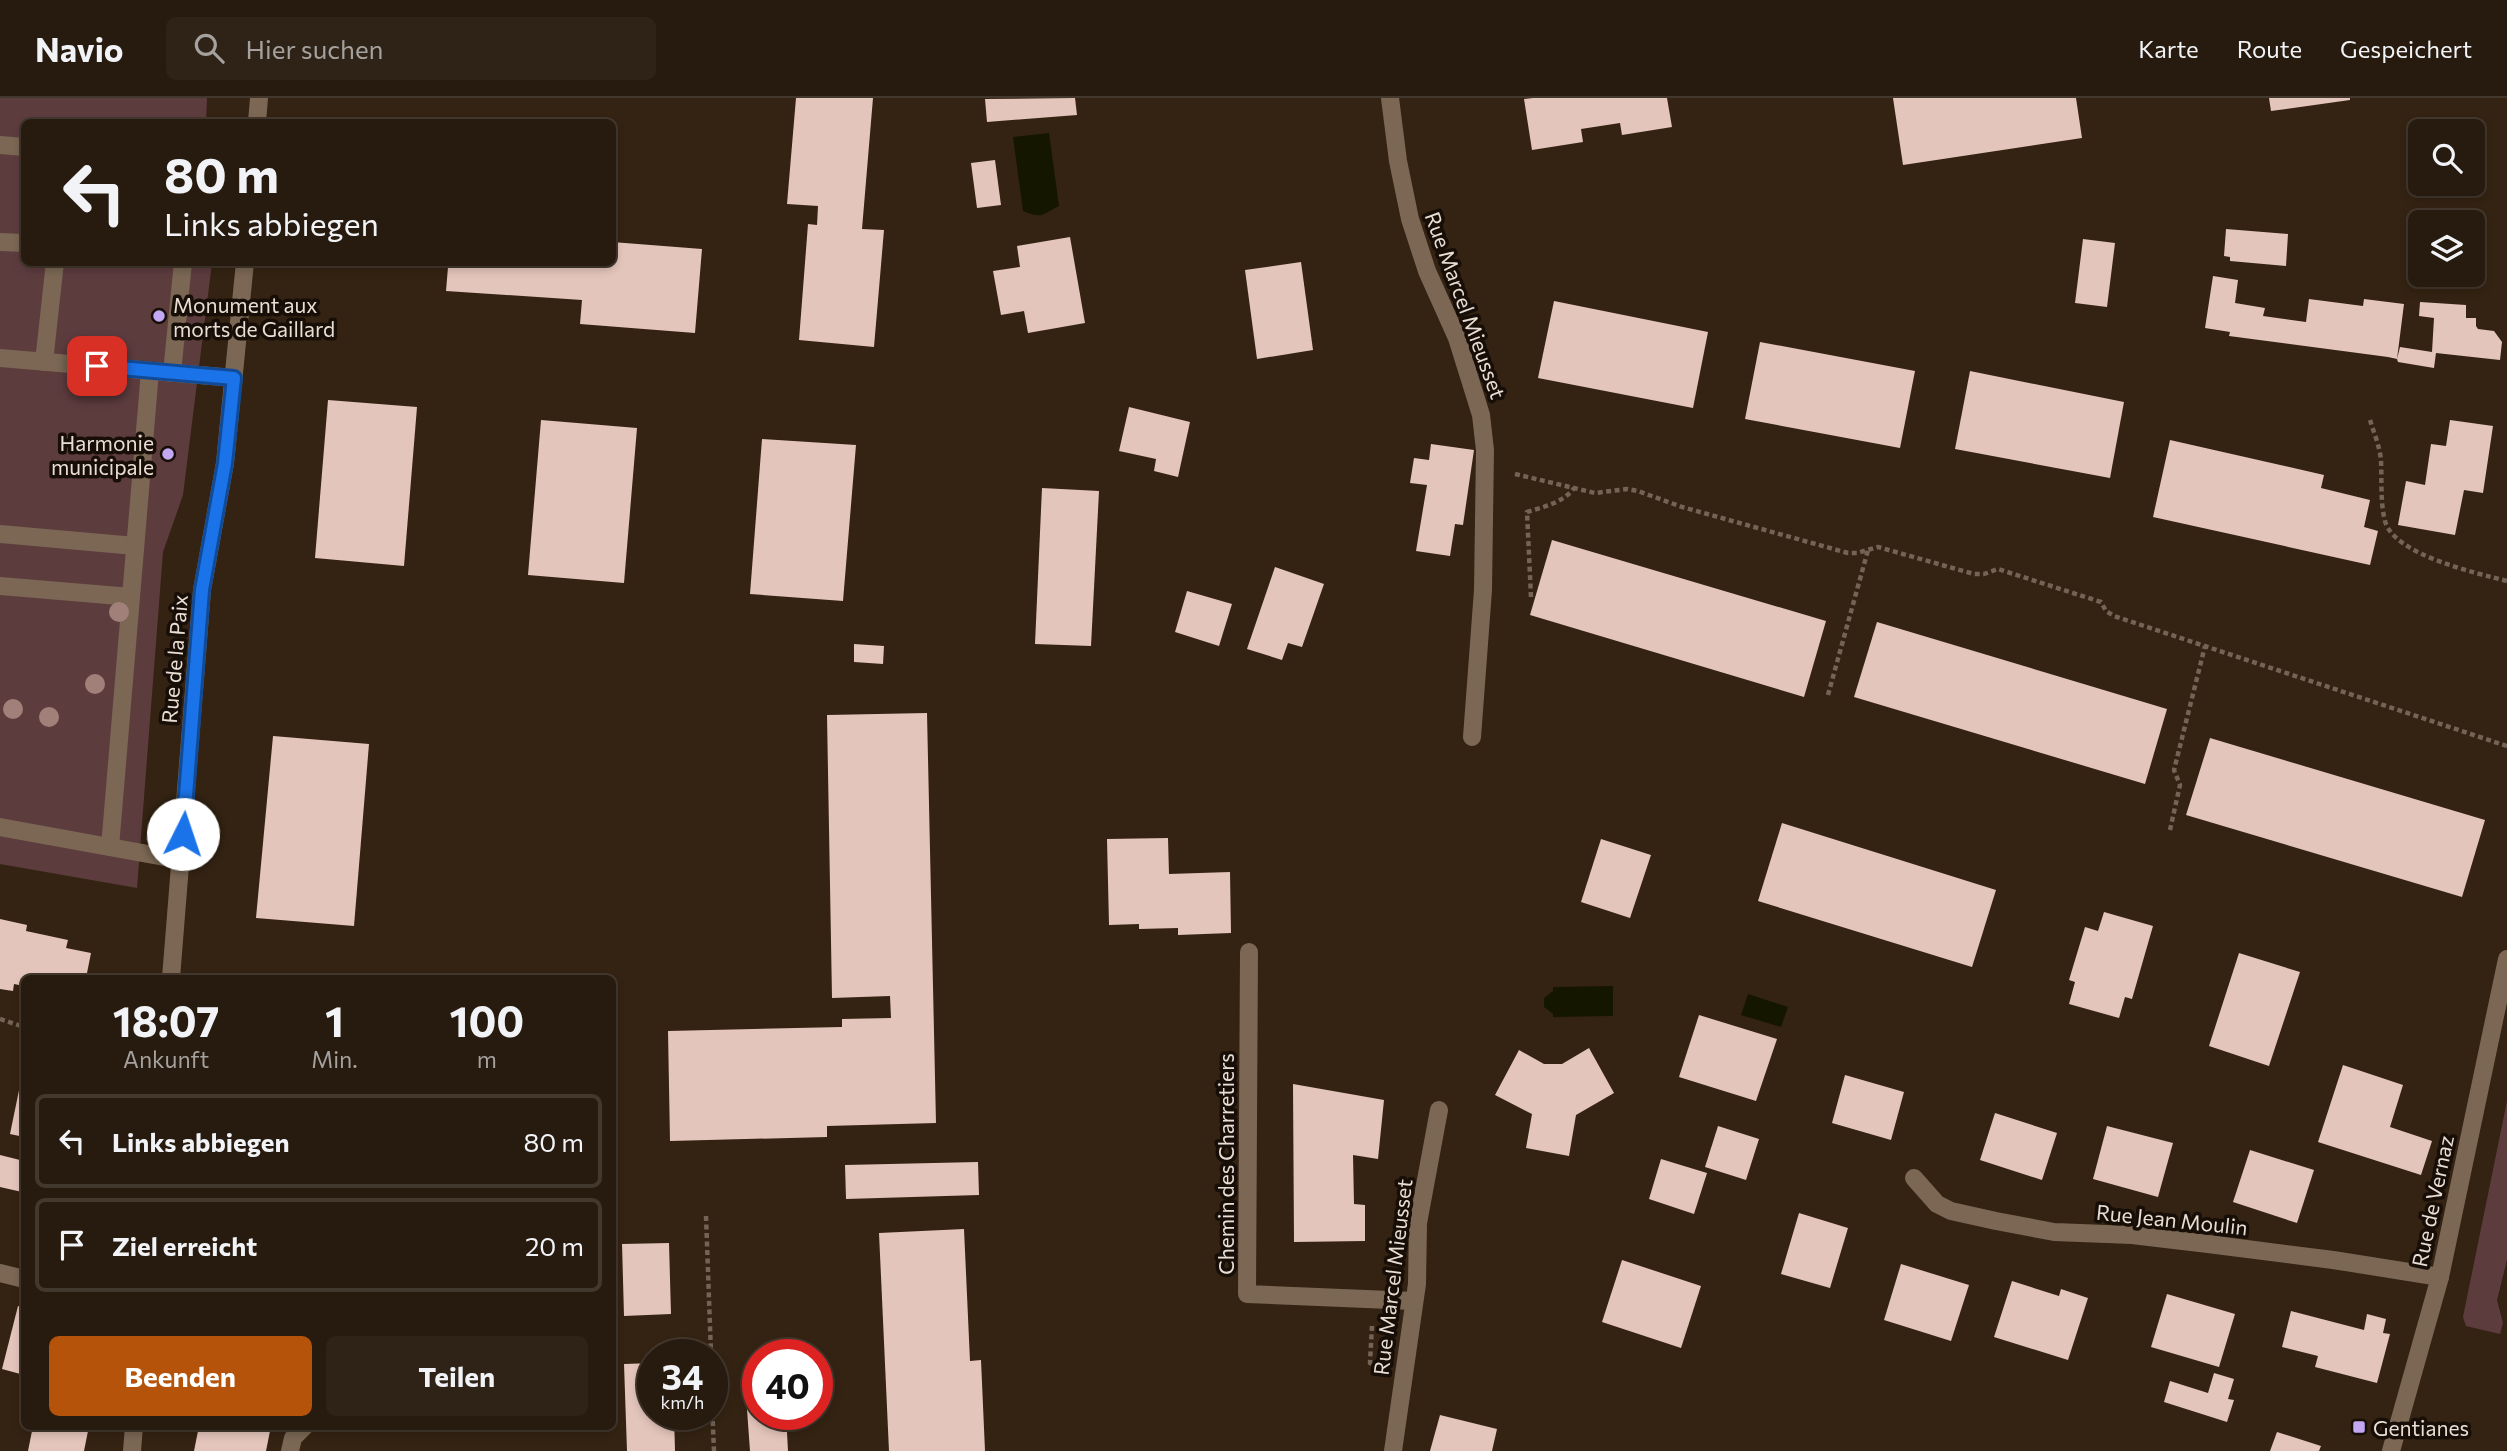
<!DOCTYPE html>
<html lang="de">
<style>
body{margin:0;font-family:Commissioner,sans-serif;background:#2f2317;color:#f1f3f6;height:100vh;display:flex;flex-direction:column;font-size:26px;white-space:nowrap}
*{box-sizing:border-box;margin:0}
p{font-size:23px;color:#a4a19e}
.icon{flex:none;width:38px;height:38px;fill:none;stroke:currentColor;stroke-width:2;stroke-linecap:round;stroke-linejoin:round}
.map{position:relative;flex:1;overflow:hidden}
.sheet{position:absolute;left:21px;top:877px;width:595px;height:455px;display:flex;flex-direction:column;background:#271a0e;border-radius:10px;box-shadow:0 4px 10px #0003,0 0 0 2px #43382e}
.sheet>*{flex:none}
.guide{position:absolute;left:21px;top:21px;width:595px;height:147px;border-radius:10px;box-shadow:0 4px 10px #0003,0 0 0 2px #43382e;background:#271a0e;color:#f1f3f6;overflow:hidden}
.controls{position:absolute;left:2408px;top:21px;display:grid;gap:14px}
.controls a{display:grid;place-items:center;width:77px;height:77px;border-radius:10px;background:#271a0e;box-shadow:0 4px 10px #0003,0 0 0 2px #43382e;font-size:35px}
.speed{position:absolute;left:637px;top:1241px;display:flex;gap:14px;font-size:35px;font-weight:700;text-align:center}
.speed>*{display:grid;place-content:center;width:91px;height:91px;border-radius:50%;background:#271a0e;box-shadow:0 4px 10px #0003,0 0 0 2px #43382e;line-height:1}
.speed small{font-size:18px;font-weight:400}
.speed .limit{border:10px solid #d22;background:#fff;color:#111}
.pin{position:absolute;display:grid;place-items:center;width:60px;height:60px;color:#fff;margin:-30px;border-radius:14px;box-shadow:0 4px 10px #0006}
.me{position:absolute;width:77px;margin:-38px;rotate:4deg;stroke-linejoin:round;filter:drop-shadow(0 0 5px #0008)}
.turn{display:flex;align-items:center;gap:24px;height:147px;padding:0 28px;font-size:32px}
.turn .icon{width:91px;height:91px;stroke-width:2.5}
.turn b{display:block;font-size:49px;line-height:60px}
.eta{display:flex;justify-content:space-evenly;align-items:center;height:119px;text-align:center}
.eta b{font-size:42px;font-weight:700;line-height:49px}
.primary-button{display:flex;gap:14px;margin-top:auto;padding:14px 28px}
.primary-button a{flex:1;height:80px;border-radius:10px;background:#b45309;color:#fff;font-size:28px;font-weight:700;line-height:80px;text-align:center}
.primary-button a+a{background:#2f2317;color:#f1f3f6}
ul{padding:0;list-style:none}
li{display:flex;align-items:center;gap:21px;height:94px;margin:0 14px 10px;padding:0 14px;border:4px solid #43382e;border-radius:10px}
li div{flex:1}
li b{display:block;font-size:26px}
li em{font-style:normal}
header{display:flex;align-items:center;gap:42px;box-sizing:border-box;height:98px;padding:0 35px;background:#271a0e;border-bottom:2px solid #43382e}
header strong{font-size:33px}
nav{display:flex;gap:38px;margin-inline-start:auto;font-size:24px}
.search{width:490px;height:63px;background:#2f2317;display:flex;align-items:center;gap:18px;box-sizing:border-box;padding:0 24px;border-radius:10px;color:#a4a19e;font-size:26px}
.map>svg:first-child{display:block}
.green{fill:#5d3c3e}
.water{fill:#141600}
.building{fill:#e4c5bb}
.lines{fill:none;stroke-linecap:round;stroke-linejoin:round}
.path{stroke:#736456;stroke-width:4.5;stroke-dasharray:5 3.5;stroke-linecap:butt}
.lane{stroke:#7b6754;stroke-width:18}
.street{stroke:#7b6754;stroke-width:18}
.secondary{stroke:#7b6754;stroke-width:18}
.tree{fill:#a2807a}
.route-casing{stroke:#114b97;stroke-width:18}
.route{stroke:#1a73e8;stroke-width:12}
.poi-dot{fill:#c3a7f2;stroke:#160e07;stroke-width:2.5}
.labels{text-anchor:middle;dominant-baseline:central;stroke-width:7;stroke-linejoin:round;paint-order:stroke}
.poi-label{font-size:21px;fill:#eaded4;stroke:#160e07;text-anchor:start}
.street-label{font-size:21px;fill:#eaded4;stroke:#160e07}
</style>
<header>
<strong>Navio</strong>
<div class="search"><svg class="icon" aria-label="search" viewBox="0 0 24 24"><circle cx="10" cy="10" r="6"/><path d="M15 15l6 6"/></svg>Hier suchen</div>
<nav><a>Karte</a><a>Route</a><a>Gespeichert</a></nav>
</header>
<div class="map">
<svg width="2507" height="1353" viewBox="0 0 2507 1353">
<rect width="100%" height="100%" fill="#342312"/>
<!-- green -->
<g class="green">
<path d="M 0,0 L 207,0 L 206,24 L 24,24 L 24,164 L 212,165 L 183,397 L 163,454 L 137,790 L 0,766 Z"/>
<path d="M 2507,1003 L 2507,1162 L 2497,1202 L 2503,1225 L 2500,1236 L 2466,1228 L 2463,1219 Z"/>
</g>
<!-- water -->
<g class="water">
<path d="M 1049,35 L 1059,108 C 1041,117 1043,121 1023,113 L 1013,39 Z"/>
<path d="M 1613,888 L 1613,918 L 1553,919 L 1553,916 L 1544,909 L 1544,900 L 1553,893 L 1553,889 Z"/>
<path d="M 1748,896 L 1788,909 L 1781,929 L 1741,917 Z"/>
</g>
<!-- building -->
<g class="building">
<path d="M 796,0 L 873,0 L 862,131 L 884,132 L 874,249 L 799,242 L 808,126 L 817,127 L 818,108 L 787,106 Z"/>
<path d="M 1075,0 L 1077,17 L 987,24 L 985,1 Z"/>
<path d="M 1533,0 L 1667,0 L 1672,29 L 1622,37 L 1620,25 L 1581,31 L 1583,44 L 1532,52 L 1524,1 Z"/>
<path d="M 1893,0 L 2076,0 L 2082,40 L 1903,67 Z"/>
<path d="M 2269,0 L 2350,0 L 2350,2 L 2271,13 Z"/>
<path d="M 995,62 L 1001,107 L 977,110 L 971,65 Z"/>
<path d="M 2226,131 L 2288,136 L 2286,168 L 2230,163 L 2230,159 L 2224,158 Z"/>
<path d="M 1070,139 L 1085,225 L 1028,235 L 1024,213 L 1001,217 L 993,173 L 1020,169 L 1017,148 Z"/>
<path d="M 2083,141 L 2115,145 L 2107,209 L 2075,205 Z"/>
<path d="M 612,144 L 702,151 L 695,235 L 580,226 L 582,202 L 446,193 L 448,169 L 412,166 L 413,164 L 612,164 Z"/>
<path d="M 1301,164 L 1313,252 L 1257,261 L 1245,172 Z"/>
<path d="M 2213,178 L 2238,182 L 2235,205 L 2265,210 L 2263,218 L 2306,224 L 2309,201 L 2363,208 L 2364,201 L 2404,206 L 2397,261 L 2400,249 L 2432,254 L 2434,220 L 2419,218 L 2420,204 L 2466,207 L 2466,220 L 2476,220 L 2476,228 L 2478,231 L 2494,233 L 2502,244 L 2500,262 L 2436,255 L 2434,270 L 2398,264 L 2397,261 L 2388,259 L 2229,238 L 2230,234 L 2205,230 Z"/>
<path d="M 1554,203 L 1708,234 L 1693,310 L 1538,280 Z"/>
<path d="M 1760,244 L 1915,273 L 1900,350 L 1745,321 Z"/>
<path d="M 1970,273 L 2124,304 L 2110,380 L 1955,351 Z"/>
<path d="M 328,302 L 417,309 L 404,468 L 315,460 Z"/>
<path d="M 1129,309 L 1190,324 L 1178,379 L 1154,373 L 1156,361 L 1119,353 Z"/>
<path d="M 541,322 L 637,330 L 624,485 L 528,477 Z"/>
<path d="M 2450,322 L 2493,328 L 2483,395 L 2464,392 L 2455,437 L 2398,427 L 2406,383 L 2425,387 L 2431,346 L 2446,348 Z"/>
<path d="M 762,341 L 856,347 L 843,503 L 750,496 Z"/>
<path d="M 2170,342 L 2324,377 L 2321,390 L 2370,402 L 2364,429 L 2378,433 L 2370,467 L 2153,419 Z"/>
<path d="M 1431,346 L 1474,352 L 1463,427 L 1455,426 L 1450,458 L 1416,453 L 1427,387 L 1410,385 L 1414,360 L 1429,362 Z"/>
<path d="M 1042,390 L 1099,393 L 1091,548 L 1035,546 Z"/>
<path d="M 1552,442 L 1826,523 L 1804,599 L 1530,517 Z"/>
<path d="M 1275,469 L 1324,486 L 1302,549 L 1288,545 L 1282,562 L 1247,551 Z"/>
<path d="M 1187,493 L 1232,506 L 1219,548 L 1175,534 Z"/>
<path d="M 1877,524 L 2167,611 L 2145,686 L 1854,599 Z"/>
<path d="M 854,546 L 884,548 L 883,566 L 854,564 Z"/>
<path d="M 927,615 L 936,1025 L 827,1028 L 827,1039 L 670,1043 L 668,933 L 842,929 L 842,921 L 891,920 L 890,898 L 832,900 L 827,617 Z"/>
<path d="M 273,638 L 369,646 L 354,828 L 256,820 Z"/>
<path d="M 2210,640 L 2485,722 L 2462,799 L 2186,717 Z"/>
<path d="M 1782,725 L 1996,792 L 1972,869 L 1758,803 Z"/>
<path d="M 1168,740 L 1169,776 L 1230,774 L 1231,835 L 1178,837 L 1178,830 L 1139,831 L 1139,826 L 1109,827 L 1107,741 Z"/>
<path d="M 1601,741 L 1651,757 L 1630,820 L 1581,804 Z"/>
<path d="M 2104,814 L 2153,828 L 2132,901 L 2125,899 L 2119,920 L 2069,906 L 2075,884 L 2069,882 L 2085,829 L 2098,833 Z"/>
<path d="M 0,821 L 27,827 L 26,833 L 68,842 L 66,850 L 91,855 L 86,880 L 24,880 L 24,888 L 14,886 L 13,893 L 0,891 Z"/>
<path d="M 2239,855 L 2300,874 L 2269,968 L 2209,948 Z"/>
<path d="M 1699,917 L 1777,941 L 1756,1003 L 1679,979 Z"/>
<path d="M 1589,950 L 1614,995 L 1576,1017 L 1569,1058 L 1526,1050 L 1532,1016 L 1495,997 L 1519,952 L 1544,966 L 1562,966 Z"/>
<path d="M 2343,967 L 2403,987 L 2390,1029 L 2432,1043 L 2421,1077 L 2318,1044 Z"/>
<path d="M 23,973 L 24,974 L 24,1039 L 10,1036 Z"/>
<path d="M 1845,977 L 1904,994 L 1891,1042 L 1832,1025 Z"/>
<path d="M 1293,986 L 1384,1002 L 1378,1061 L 1353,1057 L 1354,1106 L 1365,1107 L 1365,1143 L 1294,1144 Z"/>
<path d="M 1995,1015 L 2057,1035 L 2042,1082 L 1980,1062 Z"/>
<path d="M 1718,1028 L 1759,1041 L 1746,1082 L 1705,1069 Z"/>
<path d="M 2107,1028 L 2173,1045 L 2158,1099 L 2093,1081 Z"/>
<path d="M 2250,1052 L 2314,1072 L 2297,1125 L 2233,1104 Z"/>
<path d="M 0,1057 L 24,1063 L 22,1094 L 0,1089 Z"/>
<path d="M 1661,1061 L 1707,1075 L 1694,1116 L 1649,1101 Z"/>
<path d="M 978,1064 L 979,1097 L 846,1101 L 845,1067 Z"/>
<path d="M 1799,1115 L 1848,1130 L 1830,1190 L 1781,1176 Z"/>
<path d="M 964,1131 L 970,1263 L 981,1262 L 985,1353 L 889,1353 L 879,1135 Z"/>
<path d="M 669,1145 L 671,1216 L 624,1218 L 622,1146 Z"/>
<path d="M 1622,1162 L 1701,1188 L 1681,1250 L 1602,1224 Z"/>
<path d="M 1901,1166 L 1969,1187 L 1951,1243 L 1884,1222 Z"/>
<path d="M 2012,1183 L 2059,1198 L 2061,1191 L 2088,1200 L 2068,1262 L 1994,1239 Z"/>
<path d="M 2167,1196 L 2235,1216 L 2219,1269 L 2151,1249 Z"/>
<path d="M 18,1208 L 24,1210 L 24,1277 L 2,1271 Z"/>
<path d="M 2291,1213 L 2364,1232 L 2367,1216 L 2386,1221 L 2383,1235 L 2390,1236 L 2377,1285 L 2315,1269 L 2318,1258 L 2282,1249 Z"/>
<path d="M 653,1265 L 653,1316 L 674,1316 L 675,1353 L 627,1353 L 624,1266 Z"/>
<path d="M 758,1269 L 758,1316 L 786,1316 L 788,1353 L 750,1353 L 744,1270 Z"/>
<path d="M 2214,1275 L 2234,1281 L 2228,1301 L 2234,1302 L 2227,1324 L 2164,1304 L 2170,1283 L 2208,1295 Z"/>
<path d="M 1440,1317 L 1497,1331 L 1492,1353 L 1430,1353 Z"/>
<path d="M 33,1328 L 89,1328 L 84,1353 L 28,1353 Z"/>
<path d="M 199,1328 L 271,1328 L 266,1353 L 194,1353 Z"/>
<path d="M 2277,1334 L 2321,1348 L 2319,1353 L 2270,1353 Z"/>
</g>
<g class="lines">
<!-- path -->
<g class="path">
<path d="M 2370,322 C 2374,335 2380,349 2381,363 C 2382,383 2380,403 2385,423 C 2394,457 2476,475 2507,483"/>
<path d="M 1515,376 L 1595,395 L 1627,391 L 1638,393 L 1682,409 L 1848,455 L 1857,455 L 1878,449 L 1974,476 L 1984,476 L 1998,471 L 2101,504 L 2106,513 L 2114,518 L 2507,648"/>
<path d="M 1531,499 L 1527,414 C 1544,409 1564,404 1574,390"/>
<path d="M 1828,597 L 1868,452"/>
<path d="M 2170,732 L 2180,687 L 2174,672 L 2205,548"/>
<path d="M 0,921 L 24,929"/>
<path d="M 706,1118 L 711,1256"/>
<path d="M 1372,1228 L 1370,1265 L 1376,1269"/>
<path d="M 712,1306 L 714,1353"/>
</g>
<!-- lane -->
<g class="lane">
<path d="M 0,47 L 24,49"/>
<path d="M 0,144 L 24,145"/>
<path d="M 0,260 L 234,280"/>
<path d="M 44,264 L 55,164"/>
<path d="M 172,275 L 183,164"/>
<path d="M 0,436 L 135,448"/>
<path d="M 0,488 L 131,499"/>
<path d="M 0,729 L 181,762"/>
<path d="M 110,749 L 150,273"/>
<path d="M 290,1353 L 293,1340 L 305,1328"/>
<path d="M 1393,1353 L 1417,1186 L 1418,1125 L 1439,1012"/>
</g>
<!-- street -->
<g class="street">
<path d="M 1390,0 L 1398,63 L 1410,121 L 1427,173 L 1457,240 L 1481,317 L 1485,352 L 1483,492 L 1472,639"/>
<path d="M 1249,854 L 1247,1196 L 1414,1203"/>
<path d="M 1914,1080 L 1937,1106 L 1951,1113 L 1996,1123 L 2054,1134 L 2132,1137 L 2208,1146 L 2333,1162 L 2440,1179"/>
<path d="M 0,1175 L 24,1181"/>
<path d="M 2391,1353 L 2440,1179 L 2507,861"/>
</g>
<!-- secondary -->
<g class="secondary">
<path d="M 257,24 L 259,0"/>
<path d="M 171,880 L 202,492 L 225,365 L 245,164"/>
<path d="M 132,1353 L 134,1328"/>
</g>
</g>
<!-- trees -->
<g class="tree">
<circle cx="119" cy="514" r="10"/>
<circle cx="95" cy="586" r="10"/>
<circle cx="13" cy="611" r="10"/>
<circle cx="49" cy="619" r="10"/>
</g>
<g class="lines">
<defs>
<path id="route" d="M 97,268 L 234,280 L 225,365 L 202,492 L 183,736"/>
</defs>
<!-- route casing -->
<use href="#route" class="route-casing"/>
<!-- route -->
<use href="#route" class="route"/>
</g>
<!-- markers -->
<g class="poi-dot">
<circle cx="159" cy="218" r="7"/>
<circle cx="168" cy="356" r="7"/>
<rect x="2352" y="1322" width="14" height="14" rx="3.5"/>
</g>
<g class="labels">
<!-- poi labels -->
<g class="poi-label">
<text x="173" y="206">Monument aux<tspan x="173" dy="24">morts de Gaillard</tspan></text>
<text x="154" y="344" text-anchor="end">Harmonie<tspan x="154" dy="24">municipale</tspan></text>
<text x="2373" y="1329">Gentianes</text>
</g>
<!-- street labels -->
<g class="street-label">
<text transform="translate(1466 207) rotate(70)">Rue Marcel Mieusset</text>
<text transform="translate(174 561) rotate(-85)">Rue de la Paix</text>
<text transform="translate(1225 1066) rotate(-90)">Chemin des Charretiers</text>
<text transform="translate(2432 1103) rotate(-78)">Rue de Vernaz</text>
<text transform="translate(2172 1121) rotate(6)">Rue Jean Moulin</text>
<text transform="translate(1392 1179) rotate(-83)">Rue Marcel Mieusset</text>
</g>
</g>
</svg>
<div class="controls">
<a><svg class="icon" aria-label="search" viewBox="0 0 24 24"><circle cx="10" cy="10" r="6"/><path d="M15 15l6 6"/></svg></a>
<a><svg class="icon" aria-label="layers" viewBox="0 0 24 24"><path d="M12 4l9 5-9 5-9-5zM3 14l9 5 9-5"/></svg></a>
</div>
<div class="speed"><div>34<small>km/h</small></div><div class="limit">40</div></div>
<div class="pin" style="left:97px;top:268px;background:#d93025"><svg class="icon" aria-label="arrive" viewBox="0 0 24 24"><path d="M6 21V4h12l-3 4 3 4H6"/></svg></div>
<svg class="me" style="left:183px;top:736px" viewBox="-20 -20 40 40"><circle r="19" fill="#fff"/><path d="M0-13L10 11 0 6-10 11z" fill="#1a73e8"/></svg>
<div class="guide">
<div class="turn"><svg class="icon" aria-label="left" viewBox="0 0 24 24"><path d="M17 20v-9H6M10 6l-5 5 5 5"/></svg><div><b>80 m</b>Links abbiegen</div></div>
</div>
<section class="sheet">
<div class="eta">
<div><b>18:07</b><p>Ankunft</p></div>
<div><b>1</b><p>Min.</p></div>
<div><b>100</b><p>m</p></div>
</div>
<ul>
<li><svg class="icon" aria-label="left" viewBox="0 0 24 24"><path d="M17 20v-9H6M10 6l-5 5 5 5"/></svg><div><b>Links abbiegen</b></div><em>80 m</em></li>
<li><svg class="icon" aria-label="arrive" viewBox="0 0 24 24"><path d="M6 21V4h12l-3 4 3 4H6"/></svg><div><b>Ziel erreicht</b></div><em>20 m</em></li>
</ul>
<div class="primary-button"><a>Beenden</a><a>Teilen</a></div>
</section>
</div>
